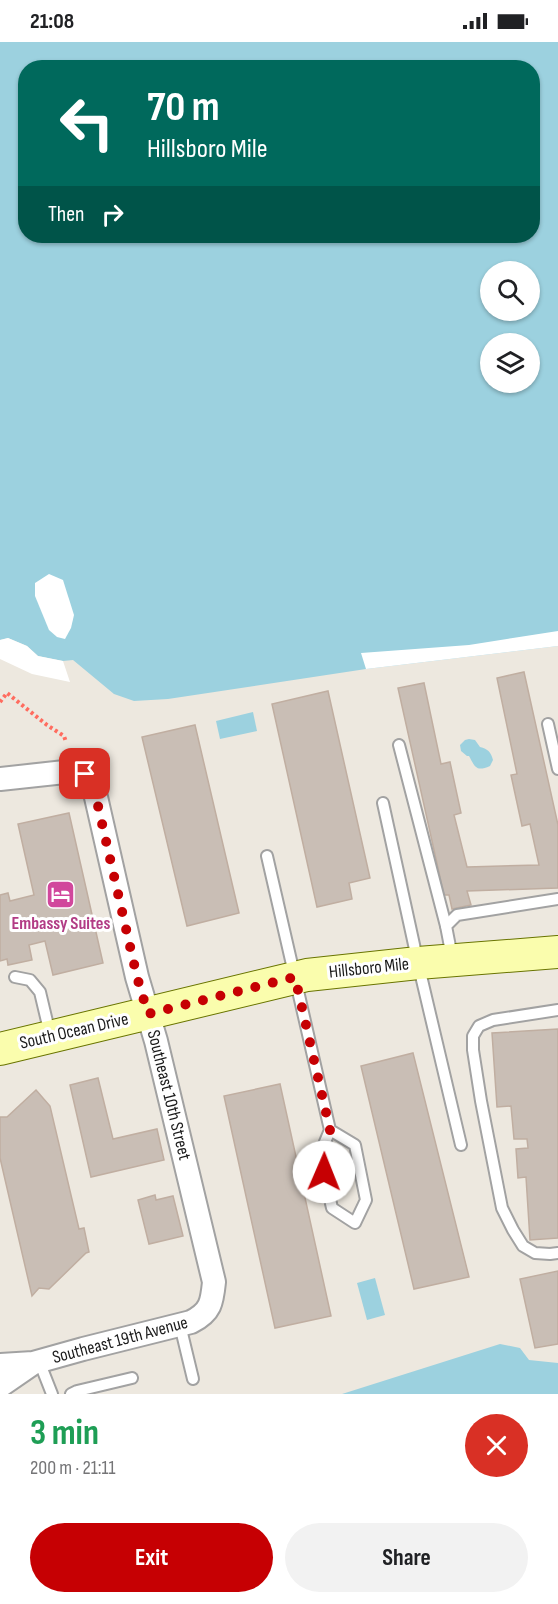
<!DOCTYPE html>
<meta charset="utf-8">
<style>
body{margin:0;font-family:"Sofia Sans Condensed",sans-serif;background:#f2f2f2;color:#202124;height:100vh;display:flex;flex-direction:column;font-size:22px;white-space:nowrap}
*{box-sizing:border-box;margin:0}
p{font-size:20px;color:#757577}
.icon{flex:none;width:33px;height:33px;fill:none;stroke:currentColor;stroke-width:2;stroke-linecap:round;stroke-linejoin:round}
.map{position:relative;height:1352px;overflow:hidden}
.panel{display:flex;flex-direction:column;background:#fff;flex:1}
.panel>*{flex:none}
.top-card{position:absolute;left:18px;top:18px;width:522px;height:183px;border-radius:24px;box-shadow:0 2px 4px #0004;background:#00695c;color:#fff;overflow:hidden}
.controls{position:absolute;left:480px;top:219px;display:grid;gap:12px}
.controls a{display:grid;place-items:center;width:60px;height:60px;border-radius:50%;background:#fff;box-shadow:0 2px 4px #0004;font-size:30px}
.pin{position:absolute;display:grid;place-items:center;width:51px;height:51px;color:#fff;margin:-26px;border-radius:12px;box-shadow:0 3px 9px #0006}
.me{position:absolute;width:66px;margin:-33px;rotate:1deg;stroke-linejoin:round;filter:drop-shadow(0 0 4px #0008)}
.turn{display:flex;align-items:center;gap:21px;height:126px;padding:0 30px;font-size:27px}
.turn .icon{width:78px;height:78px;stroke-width:2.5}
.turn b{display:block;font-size:42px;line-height:51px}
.then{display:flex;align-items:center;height:57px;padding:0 30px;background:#0003;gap:12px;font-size:22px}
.round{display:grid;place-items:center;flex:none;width:63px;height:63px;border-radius:32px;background:#f2f2f2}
.headline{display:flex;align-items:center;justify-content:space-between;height:102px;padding:0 30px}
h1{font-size:36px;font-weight:700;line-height:45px;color:#1e9e55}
.primary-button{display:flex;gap:12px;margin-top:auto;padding:12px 30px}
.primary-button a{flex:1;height:69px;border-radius:36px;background:#c60003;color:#fff;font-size:24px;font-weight:700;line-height:69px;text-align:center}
.primary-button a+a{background:#f2f2f2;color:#202124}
.status{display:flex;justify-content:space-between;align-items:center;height:42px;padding:0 30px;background:#fff;direction:ltr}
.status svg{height:16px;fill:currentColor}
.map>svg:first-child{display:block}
.water{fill:#9cd1df;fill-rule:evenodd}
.pier{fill:#fff}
.building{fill:#c9beb5;stroke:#c0aea1;stroke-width:1.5}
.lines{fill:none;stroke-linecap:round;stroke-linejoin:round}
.lane-casing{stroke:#a2a2a2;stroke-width:14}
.street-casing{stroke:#a2a2a2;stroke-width:26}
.secondary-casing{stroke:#697400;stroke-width:34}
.path{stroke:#ff6c5f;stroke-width:4;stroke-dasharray:3 3;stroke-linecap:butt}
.lane{stroke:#fff;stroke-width:10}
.street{stroke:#fff;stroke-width:22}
.secondary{stroke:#fafdad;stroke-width:32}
.route{stroke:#c60003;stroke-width:10;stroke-dasharray:0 18}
.labels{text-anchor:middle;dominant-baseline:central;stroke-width:6;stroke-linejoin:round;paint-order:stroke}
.hotel-label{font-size:18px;font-weight:bold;fill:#b23c85;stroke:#fff}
.street-label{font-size:18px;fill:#1b1b1b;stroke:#fff}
</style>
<div class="status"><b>21:08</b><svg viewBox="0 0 49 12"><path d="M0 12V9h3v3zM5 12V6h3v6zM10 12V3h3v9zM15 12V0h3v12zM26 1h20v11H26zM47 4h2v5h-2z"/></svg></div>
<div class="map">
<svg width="558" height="1352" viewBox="0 0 558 1352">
<rect width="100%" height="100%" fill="#ede8df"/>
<!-- water -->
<g class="water">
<path d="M 0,0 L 558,0 L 558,604 L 366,627 L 168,657 L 134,659 L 114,652 L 73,618 L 63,619 L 38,614 L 27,604 L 8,596 L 0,598 ZM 26,26 L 532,26 L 532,194 L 26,194 ZM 490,230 L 530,230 L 530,268 L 490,268 ZM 490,302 L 530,302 L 530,340 L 490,340 Z"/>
<path d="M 253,670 L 257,689 L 220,697 L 216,679 Z"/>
<path d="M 469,697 L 475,698 L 480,705 C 488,707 491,710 493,718 L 490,724 C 476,730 475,725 469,714 L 467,714 L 461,709 L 460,703 L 465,698 Z"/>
<path d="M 375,1236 L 385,1273 L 367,1278 L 357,1241 Z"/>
<path d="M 500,1302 L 520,1306 L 529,1318 L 558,1321 L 558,1352 L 342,1352 Z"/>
</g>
<!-- pier -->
<g class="pier">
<path d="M 49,532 L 63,538 L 74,573 L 71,586 L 65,597 L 57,595 L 49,588 L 35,554 L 35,541 Z"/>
<path d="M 558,589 L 558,604 L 366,627 L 361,611 L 469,603 Z"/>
<path d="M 8,596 L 27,604 L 38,614 L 63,619 L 70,640 L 32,632 L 0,617 L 0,598 Z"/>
</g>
<!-- building -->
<g class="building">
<path d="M 524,630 L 558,783 L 558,846 L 467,849 L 471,863 L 452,867 L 449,853 L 444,853 L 398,646 L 424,641 L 441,722 L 450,720 L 461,771 L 454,773 L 467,825 L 539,823 L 530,782 L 522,784 L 511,733 L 517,732 L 497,636 Z"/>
<path d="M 328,649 L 370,836 L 349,841 L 352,857 L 317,865 L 272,662 Z"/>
<path d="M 195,683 L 239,871 L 187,884 L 142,695 Z"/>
<path d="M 69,771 L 103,921 L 53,933 L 45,899 L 29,903 L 32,918 L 8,923 L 7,917 L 0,919 L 0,853 L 8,851 L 10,859 L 34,853 L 18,782 Z"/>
<path d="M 558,987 L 558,1196 L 530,1198 L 526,1135 L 518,1136 L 516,1107 L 528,1106 L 527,1097 L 514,1097 L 511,1064 L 497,1065 L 492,991 Z"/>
<path d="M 413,1011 L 469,1235 L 414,1247 L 361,1024 Z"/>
<path d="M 98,1036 L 113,1097 L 157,1087 L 164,1118 L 91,1135 L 70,1043 Z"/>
<path d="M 280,1042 L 331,1274 L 275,1286 L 224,1054 Z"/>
<path d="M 36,1048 L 50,1064 L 79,1187 L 84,1186 L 89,1210 L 86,1211 L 49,1247 L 39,1246 L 32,1254 L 0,1116 L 0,1075 L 7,1075 Z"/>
<path d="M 155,1153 L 156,1158 L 173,1154 L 183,1194 L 149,1202 L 138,1158 Z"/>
<path d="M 558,1229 L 558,1302 L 535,1306 L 520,1237 Z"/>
</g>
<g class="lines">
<defs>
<g id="lane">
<path d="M 548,682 L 558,727"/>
<path d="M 399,703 L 446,884"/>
<path d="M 383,761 L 418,921 L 461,1103"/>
<path d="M 267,814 L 330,1088 L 320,1112 L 332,1166 L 355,1181 L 366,1158 L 355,1103 L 330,1088"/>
<path d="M 452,915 L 446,884 L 457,873 L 558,857"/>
<path d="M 15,935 L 30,938 L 40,950 L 50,992"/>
<path d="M 558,968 L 493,978 L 479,984 L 473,994 L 473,1008 L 481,1059 L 502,1166 L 513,1188 L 523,1204 L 535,1211 L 550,1212 L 558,1211"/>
<path d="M 180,1283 L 193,1337"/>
<path d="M 39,1319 L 52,1352"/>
<path d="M 71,1352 L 77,1349 L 132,1336"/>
</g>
<g id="street">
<path d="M 0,737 L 74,729 L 85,732 L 93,742 L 137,935 L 156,999 L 214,1240 C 212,1260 211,1270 191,1280 L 83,1307 L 33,1321 L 0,1323"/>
<path d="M 0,1344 L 32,1322"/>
</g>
<path id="secondary" d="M 0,1007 L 307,933 L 418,921 L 558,910"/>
</defs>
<!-- lane casing -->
<use href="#lane" class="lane-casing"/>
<!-- street casing -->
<use href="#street" class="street-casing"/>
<!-- secondary casing -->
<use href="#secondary" class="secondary-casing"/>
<!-- path -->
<path class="path" d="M 0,660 L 7,651 L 47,683 L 64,694 L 66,700"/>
<!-- lane -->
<use href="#lane" class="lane"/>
<!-- street -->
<use href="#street" class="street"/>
<!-- secondary -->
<use href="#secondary" class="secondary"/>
</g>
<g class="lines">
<!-- route -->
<path class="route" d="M 85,732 L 93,742 L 137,935 L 148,972 L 295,935 L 330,1088 L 320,1112 L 324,1130"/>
</g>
<!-- icons -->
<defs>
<symbol id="hotel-square" viewBox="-11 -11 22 22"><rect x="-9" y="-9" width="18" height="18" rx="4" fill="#d1479c" stroke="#fff"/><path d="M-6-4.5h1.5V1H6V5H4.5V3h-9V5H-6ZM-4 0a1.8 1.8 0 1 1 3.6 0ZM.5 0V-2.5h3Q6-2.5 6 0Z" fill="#fff"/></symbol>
</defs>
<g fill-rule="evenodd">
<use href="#hotel-square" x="44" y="836" width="33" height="33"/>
</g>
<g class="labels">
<!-- hotel labels -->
<g class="hotel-label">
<text x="61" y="881">Embassy Suites</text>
</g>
<!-- street labels -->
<g class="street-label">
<text transform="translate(369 926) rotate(-6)">Hillsboro Mile</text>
<text transform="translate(74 989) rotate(-13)">South Ocean Drive</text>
<text transform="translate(169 1053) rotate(76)">Southeast 10th Street</text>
<text transform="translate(120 1298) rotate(-15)">Southeast 19th Avenue</text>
</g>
</g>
</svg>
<div class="controls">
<a><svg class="icon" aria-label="search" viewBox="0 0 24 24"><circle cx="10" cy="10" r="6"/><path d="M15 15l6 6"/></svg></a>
<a><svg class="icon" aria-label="layers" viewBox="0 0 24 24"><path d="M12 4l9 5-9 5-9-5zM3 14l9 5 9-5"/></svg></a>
</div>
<div class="pin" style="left:85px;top:732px;background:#d93025"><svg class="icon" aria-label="arrive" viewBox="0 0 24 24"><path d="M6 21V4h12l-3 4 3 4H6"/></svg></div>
<svg class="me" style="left:324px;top:1130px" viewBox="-20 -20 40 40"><circle r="19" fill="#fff"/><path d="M0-13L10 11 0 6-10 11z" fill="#c60003"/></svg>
<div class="top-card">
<div class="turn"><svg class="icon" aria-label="left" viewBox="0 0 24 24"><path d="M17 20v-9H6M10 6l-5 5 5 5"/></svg><div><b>70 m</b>Hillsboro Mile</div></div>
<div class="then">Then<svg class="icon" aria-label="right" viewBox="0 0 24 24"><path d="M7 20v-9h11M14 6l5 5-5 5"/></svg></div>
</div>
</div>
<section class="panel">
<div class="headline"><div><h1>3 min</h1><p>200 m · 21:11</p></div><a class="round" style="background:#d93025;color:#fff"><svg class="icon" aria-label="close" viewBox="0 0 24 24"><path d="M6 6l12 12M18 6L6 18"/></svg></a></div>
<div class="primary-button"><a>Exit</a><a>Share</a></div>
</section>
